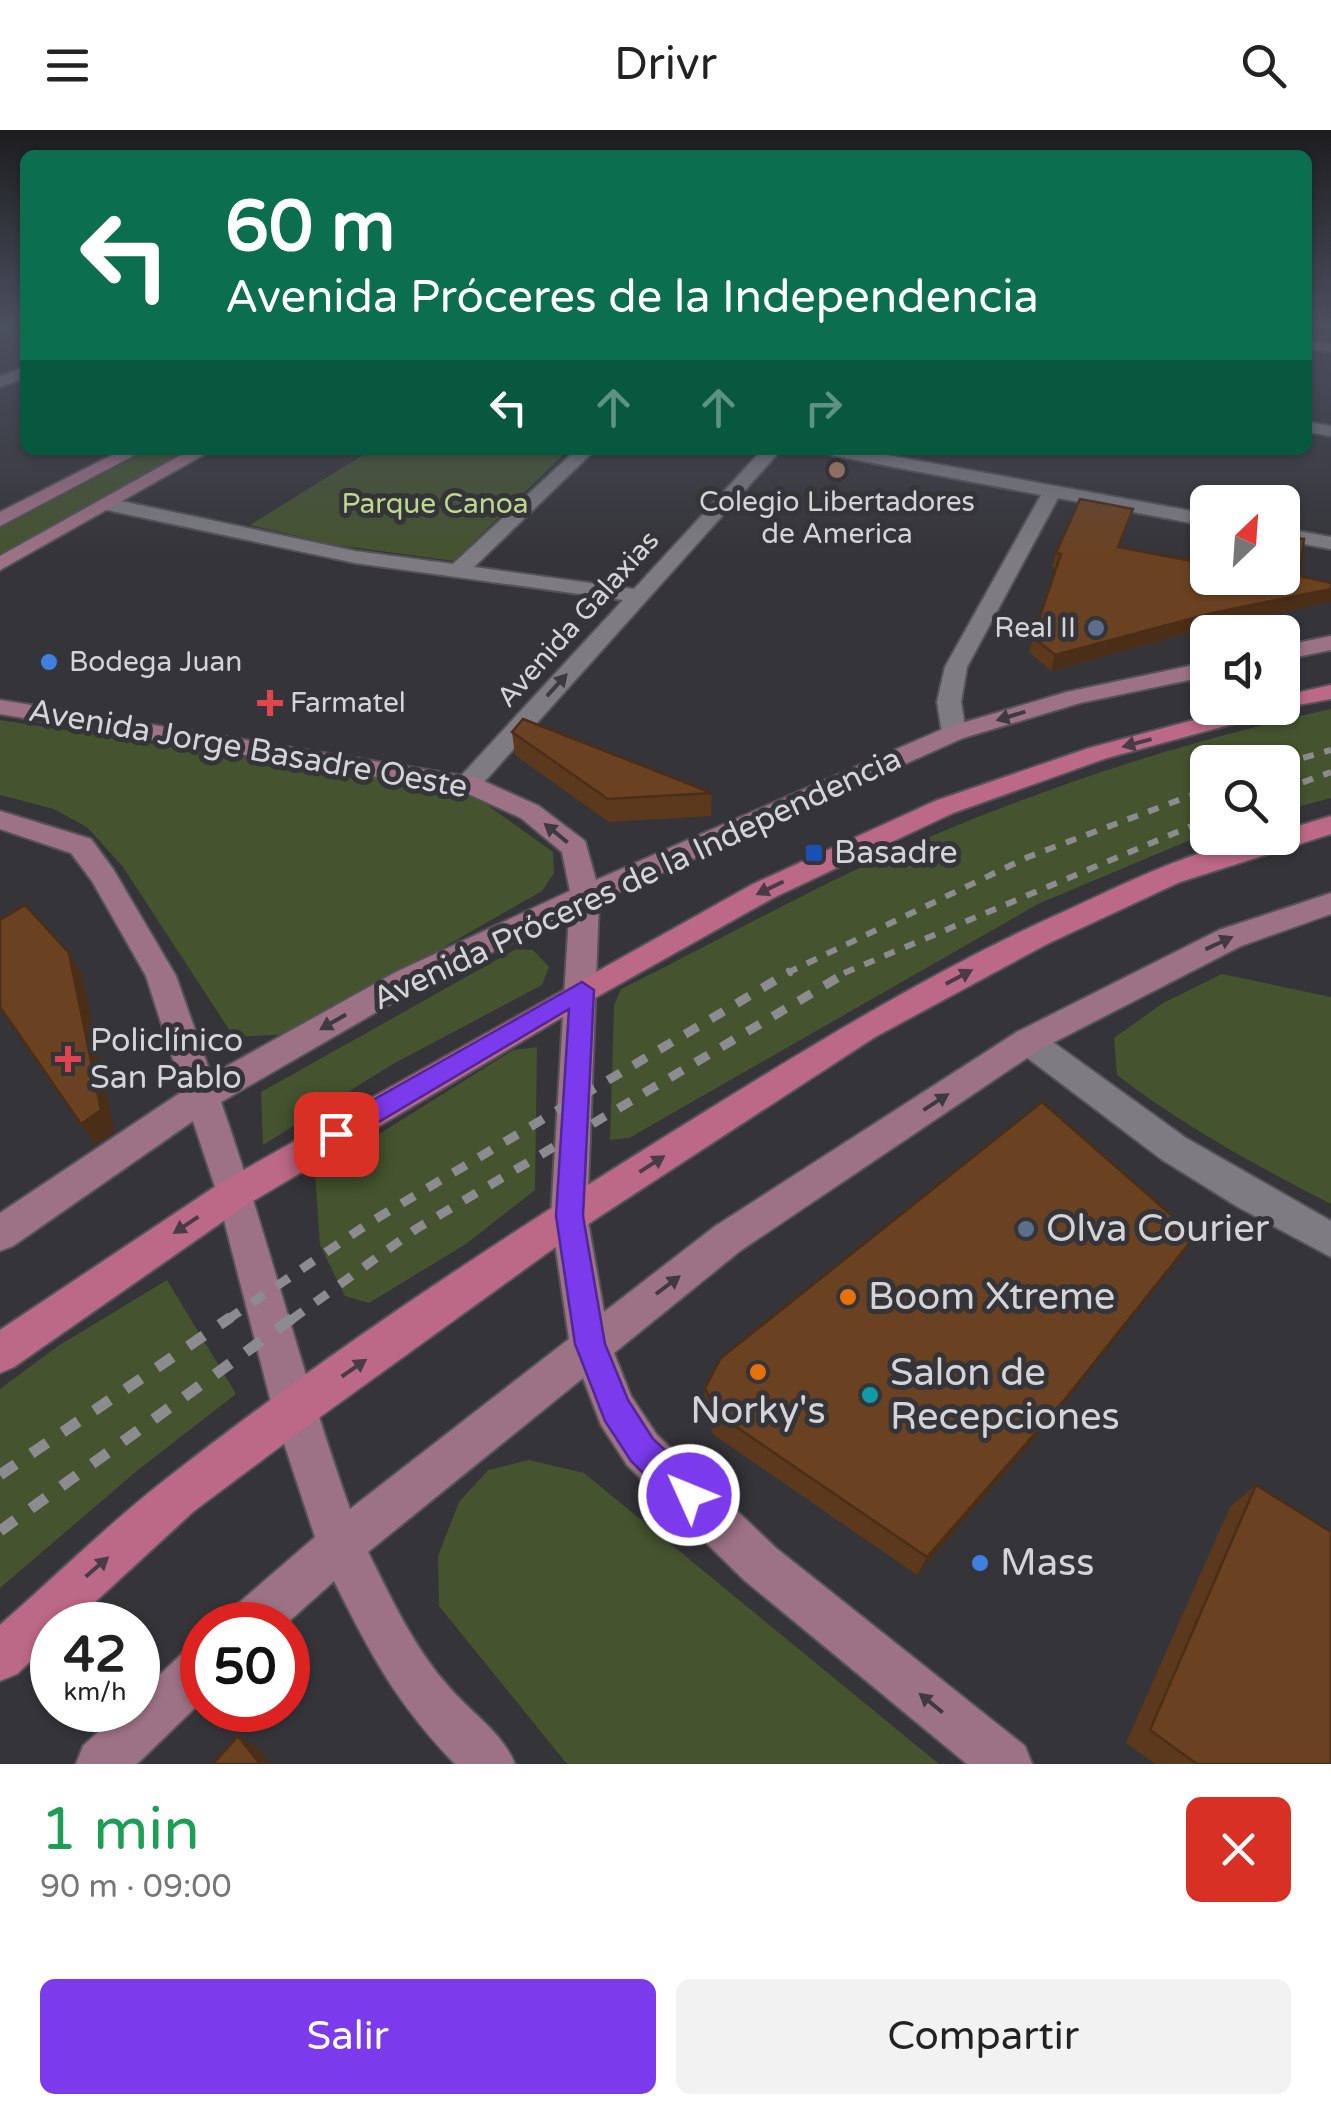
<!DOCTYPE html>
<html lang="es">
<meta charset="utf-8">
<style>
body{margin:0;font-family:"Varela Round",sans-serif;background:#f2f2f2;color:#222;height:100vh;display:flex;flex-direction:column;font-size:38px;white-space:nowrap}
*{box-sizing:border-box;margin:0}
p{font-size:32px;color:#767676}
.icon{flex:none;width:55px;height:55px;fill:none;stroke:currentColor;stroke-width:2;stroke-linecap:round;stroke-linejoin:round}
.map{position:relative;height:1634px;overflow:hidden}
.panel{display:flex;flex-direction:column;background:#fff;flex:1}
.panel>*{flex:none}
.hud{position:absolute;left:20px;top:20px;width:1292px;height:305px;border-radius:15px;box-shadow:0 2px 8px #0004;background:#0b6e4f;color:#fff;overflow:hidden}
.needle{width:65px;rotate:25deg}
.controls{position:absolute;left:1190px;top:355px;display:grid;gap:20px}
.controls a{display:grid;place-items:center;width:110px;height:110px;border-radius:15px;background:#fff;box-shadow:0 2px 8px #0004;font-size:50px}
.speed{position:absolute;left:30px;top:1472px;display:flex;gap:20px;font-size:50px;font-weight:700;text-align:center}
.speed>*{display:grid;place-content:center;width:130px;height:130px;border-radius:50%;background:#fff;box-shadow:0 2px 8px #0004;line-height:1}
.speed small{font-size:25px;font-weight:400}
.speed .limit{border:15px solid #d22;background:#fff;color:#111}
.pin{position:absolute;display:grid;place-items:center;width:85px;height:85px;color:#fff;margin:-42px;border-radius:20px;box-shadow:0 5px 15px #0006}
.me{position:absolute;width:110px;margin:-55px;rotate:314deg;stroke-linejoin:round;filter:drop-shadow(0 0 8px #0008)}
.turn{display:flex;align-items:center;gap:35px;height:210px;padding:0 40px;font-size:45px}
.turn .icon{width:130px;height:130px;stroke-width:2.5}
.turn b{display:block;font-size:70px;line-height:85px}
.lanes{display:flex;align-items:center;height:95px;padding:0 40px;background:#0003;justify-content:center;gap:50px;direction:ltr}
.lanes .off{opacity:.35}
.round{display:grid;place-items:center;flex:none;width:105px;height:105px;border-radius:15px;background:#f2f2f2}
.summary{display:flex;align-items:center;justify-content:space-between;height:170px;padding:0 40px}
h1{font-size:60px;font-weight:600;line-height:75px;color:#1e9e55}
.action{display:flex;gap:20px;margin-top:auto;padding:20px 40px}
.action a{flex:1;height:115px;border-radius:15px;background:#7c3aed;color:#fff;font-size:40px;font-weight:600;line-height:115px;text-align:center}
.action a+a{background:#f2f2f2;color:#222}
header{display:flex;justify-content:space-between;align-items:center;height:130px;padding:0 40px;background:#fff;font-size:45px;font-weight:600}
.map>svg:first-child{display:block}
.green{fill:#45532f}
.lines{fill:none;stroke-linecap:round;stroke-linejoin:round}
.street-casing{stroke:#545357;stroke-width:4}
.secondary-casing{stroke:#545357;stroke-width:4}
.primary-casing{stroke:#545357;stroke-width:4}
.street{fill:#7e7c82;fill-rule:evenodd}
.secondary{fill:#9d7285;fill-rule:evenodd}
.primary{fill:#bc6887;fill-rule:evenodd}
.rail-far2{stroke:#8c8b8f;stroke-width:6;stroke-dasharray:11 11;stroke-linecap:butt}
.rail-far1{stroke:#8c8b8f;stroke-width:9;stroke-dasharray:15 15;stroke-linecap:butt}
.rail{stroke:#8c8b8f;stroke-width:11;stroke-dasharray:19 19;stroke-linecap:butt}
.wall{fill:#5c391c}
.shaded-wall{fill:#4b2e17}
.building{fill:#6b4221;stroke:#4b2e17;stroke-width:2.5}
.oneway{fill:#3c3b40}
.oneway2{fill:#3f3a41}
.oneway3{fill:#493c45}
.route{fill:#7c3aed;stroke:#51269a;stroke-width:2.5}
.education-dot{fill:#8d6e63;stroke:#353439;stroke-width:4}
.service-dot{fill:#5c6f8a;stroke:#353439;stroke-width:4}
.shop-dot{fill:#3f7fe0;stroke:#353439;stroke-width:4}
.health-dot{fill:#e0444e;stroke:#353439;stroke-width:4}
.transit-dot{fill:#1a4fb4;stroke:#353439;stroke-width:4}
.food-dot{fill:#e8710a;stroke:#353439;stroke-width:4}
.culture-dot{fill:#0f9aa8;stroke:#353439;stroke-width:4}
.labels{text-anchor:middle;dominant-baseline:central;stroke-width:10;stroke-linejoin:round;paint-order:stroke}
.far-poi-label{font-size:28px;fill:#d4d3d6;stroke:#353439;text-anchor:start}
.far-park-label{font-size:28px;fill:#bbd88d;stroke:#353439}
.far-street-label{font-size:28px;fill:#d4d3d6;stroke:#353439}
.street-label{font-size:32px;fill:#d4d3d6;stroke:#353439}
.poi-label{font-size:32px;fill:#d4d3d6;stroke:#353439;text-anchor:start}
.near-poi-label{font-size:38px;fill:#d4d3d6;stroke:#353439;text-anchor:start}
</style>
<header><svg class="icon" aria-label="menu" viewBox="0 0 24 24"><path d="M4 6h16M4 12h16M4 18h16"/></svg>Drivr<svg class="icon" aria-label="search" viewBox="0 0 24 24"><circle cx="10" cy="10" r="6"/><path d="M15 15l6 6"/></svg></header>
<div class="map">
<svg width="1331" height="1634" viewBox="0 0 1331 1634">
<rect width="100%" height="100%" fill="#353439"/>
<!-- green -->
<g class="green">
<path d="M 149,320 L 193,320 L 0,427 L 0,398 Z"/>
<path d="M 371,320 L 568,320 L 454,431 L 336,415 L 250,395 Z"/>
<path d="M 1331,579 L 1331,668 L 1283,681 L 1282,632 L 1208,632 L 1207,703 L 1038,774 L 629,1008 L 610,1010 L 614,875 L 621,859 C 698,821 774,779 851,742 C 1005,670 1165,615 1331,579 Z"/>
<path d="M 0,590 L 469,662 L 553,722 L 554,743 L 542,761 L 292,904 L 234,907 L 123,737 L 88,698 L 54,679 L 0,665 Z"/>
<path d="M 516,819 L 533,820 L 549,837 L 542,855 L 393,934 L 263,1015 L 261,962 Z"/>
<path d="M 1222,844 L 1331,867 L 1331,1074 C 1257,1036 1183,996 1117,945 L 1114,908 L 1163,873 Z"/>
<path d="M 537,917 L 535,1060 L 466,1114 L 369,1173 L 345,1166 L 320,1115 L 315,1044 L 513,920 Z"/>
<path d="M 167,1150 L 236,1264 L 138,1340 L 0,1458 L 0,1259 L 58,1216 Z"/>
<path d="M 529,1330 L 584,1343 L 939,1634 L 567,1634 L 439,1476 L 438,1426 L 459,1372 L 488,1340 Z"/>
</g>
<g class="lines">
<defs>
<g id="street">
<path d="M 1308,210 L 1331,214 L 1331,222 L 1308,218 Z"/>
<path d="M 25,237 L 25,248 L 0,257 L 0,246 Z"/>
<path d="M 1308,292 L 1331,296 L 1331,306 L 1308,302 Z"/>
<path d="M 576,320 L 595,320 L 474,437 L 634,459 L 762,320 L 781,320 L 477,660 L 459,660 L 455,654 L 459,648 L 623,470 L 355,433 L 107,380 L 98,374 L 107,368 L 355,421 L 453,434 Z"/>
<path d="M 822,320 L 860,320 L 1208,384 L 1208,396 L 1058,368 L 967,537 L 961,572 L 966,603 L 954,610 L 942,603 L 937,572 L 945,537 L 1041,365 L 831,325 Z"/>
<path d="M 1282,398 L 1331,407 L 1331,419 L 1282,410 Z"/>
<path d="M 1028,898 L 1039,902 L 1186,1008 L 1331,1091 L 1331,1127 L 1238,1077 L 1161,1029 L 1017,920 L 1012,911 L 1017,902 Z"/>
</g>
<g id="secondary">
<path d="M 122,320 L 144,320 L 0,396 L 0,382 Z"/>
<path d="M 190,320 L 212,320 L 0,440 L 0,426 Z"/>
<path d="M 1331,506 L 1331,520 L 1282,530 L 1282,516 Z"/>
<path d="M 1208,532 L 1208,546 L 1080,573 L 963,608 L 599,771 L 587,1086 L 604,1182 L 714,1097 L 1017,902 L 1219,800 L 1331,763 L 1331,784 L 1241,816 L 1039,920 L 740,1121 L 614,1223 L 631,1266 L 657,1305 L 776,1418 L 1025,1616 L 1032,1634 L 967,1634 L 744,1450 L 627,1335 L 601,1295 L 583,1248 L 368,1422 C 391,1468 414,1518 449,1557 C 471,1583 502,1602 515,1634 L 455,1634 C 396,1573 371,1525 334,1451 L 285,1495 L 226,1495 L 233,1478 L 315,1407 L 273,1280 L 217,1063 L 193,991 L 13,1116 L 0,1121 L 0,1083 L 183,961 L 146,846 L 92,751 L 71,723 L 0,699 L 0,681 L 91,709 L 113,739 L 176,846 L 211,945 L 396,842 L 570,761 L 562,722 L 521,688 L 462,661 L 0,584 L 0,570 L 477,648 L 539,676 L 585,711 L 596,750 L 945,598 L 1067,562 ZM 569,785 L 551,1086 L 569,1209 L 350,1379 C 302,1245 268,1107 221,972 L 418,858 Z"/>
<path d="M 202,1514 L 202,1571 L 137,1634 L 76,1634 L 83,1616 L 122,1580 L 138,1580 L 138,1565 L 185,1521 Z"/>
</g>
<g id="primary">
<path d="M 1331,555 L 1331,569 L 1276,579 L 1273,583 L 1107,628 L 953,683 L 773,768 L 593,869 L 248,1074 L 14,1237 L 0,1243 L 0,1200 L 222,1052 L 753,754 L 935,671 L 1089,618 L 1239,578 L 1282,578 L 1282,566 Z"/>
<path d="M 1331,686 L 1331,704 L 1180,752 L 1047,814 L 875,907 L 582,1098 L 309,1295 L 194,1381 L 70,1495 L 52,1495 L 52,1511 L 17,1544 L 0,1551 L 0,1495 C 55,1447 108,1394 166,1349 C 325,1224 497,1111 669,1004 C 801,922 932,840 1074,777 C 1135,749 1215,708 1282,708 L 1282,701 Z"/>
</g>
</defs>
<!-- street casing -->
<use href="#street" class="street-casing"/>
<!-- secondary casing -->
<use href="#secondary" class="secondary-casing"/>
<!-- primary casing -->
<use href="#primary" class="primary-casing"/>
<!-- street -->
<use href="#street" class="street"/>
<!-- secondary -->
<use href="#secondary" class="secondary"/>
<!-- primary -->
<use href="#primary" class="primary"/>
<!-- rail-far2 -->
<g class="rail-far2">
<path d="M 1282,634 L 1331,620"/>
<path d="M 1282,660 L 1331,642"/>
<path d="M 787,843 L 1028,727 L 1208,659"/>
<path d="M 844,843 L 1208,689"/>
</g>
<!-- rail-far1 -->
<g class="rail-far1">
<path d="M 227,1190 L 369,1093 L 791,841"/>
<path d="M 291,1190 L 416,1099 L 849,841"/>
</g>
<!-- rail -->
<g class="rail">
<path d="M 0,1345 L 231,1187"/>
<path d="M 0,1401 L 294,1187"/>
</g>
</g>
<!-- wall -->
<g class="wall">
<path d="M 1080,369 L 1133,379 L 1119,417 L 1208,434 L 1208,448 L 1282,448 L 1282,405 L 1304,409 L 1299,446 L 1331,453 L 1331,472 L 1206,498 L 1051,541 L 1029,522 L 1056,438 L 1052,437 L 1056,423 Z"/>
<path d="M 512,602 L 712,663 L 711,686 L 609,692 L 515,625 Z"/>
<path d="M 1195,1106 L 1177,1131 L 1051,1289 L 917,1445 L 714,1305 L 703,1280 L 705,1258 Z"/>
<path d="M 1256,1355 L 1331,1634 L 1155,1634 L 1126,1613 L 1230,1377 Z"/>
</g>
<!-- shaded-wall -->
<g class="shaded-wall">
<path d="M 1331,459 L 1331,472 L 1206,498 L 1051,541 L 1055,525 L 1212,483 Z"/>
<path d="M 69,823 L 82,845 L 115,1002 L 95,1015 L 81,994 Z"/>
<path d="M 1195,1106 L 1177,1131 L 1051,1289 L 917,1445 L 927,1427 Z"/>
<path d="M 238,1606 L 257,1617 L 271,1634 L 260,1634 Z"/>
</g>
<!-- building -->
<g class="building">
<path d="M 1080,369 L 1133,379 L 1118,417 L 1208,434 L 1208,448 L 1282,448 L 1282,405 L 1304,409 L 1299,446 L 1331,453 L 1331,459 L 1212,483 L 1055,525 L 1033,507 L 1061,424 L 1056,423 Z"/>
<path d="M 523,589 L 712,663 L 608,669 L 512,602 Z"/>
<path d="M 25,775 L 69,823 L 101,980 L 81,994 L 0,877 L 0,790 Z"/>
<path d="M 1042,972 L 1195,1106 L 1066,1268 L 927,1427 L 716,1283 L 705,1258 L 721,1228 Z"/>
<path d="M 1256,1355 L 1331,1402 L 1331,1634 L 1197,1634 L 1150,1600 Z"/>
<path d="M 238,1606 L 260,1634 L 213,1634 Z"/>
</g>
<!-- one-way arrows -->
<defs><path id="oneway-solid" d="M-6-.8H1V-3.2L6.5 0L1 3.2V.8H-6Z" transform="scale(2.5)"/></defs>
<use class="oneway" href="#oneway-solid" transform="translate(557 555) rotate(-48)"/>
<g class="oneway2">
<use href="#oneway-solid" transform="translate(1011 586) rotate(163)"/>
<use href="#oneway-solid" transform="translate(556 703) rotate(-141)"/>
<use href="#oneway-solid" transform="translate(1219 813) rotate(-25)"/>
<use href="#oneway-solid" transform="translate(333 892) rotate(150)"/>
<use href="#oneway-solid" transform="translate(936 972) rotate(-33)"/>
<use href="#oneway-solid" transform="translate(668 1155) rotate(-37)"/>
<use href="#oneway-solid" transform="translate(931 1573) rotate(-141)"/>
</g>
<g class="oneway3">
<use href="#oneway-solid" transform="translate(1137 613) rotate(165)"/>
<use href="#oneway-solid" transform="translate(770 758) rotate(154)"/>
<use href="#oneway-solid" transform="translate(959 847) rotate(-28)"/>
<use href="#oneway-solid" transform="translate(652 1034) rotate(-33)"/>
<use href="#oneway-solid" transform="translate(186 1095) rotate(146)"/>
<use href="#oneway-solid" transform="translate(354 1238) rotate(-35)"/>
<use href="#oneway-solid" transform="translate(97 1437) rotate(-41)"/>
</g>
<!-- sky -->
<linearGradient id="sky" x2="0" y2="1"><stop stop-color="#1d1d1f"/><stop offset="0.46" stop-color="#4b505f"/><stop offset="1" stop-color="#4b505f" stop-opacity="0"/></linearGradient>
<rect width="1331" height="426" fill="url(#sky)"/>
<!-- route -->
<path class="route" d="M 582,852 L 594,860 L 583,1086 L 605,1214 L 628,1270 L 653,1309 L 701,1354 L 706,1365 L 701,1377 L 689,1382 L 677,1377 L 631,1331 L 605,1291 L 575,1214 L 556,1086 L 569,879 L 345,1012 L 336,1015 L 327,1012 L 323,1004 L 327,996 Z"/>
<!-- markers -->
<circle class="education-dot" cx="837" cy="340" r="10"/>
<g class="service-dot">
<circle cx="1096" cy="498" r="10"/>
<circle cx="1026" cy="1099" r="10"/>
</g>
<g class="shop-dot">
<circle cx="49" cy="532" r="10"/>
<circle cx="980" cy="1433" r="10"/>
</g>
<g class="health-dot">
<path d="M265 558h10v10h10v10h-10v10h-10v-10h-10v-10h10z"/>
<path d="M63 914h10v10h10v10h-10v10h-10v-10h-10v-10h10z"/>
</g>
<rect class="transit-dot" x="804" y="713" width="20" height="20" rx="5"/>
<g class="food-dot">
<circle cx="848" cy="1167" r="10"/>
<circle cx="758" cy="1242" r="10"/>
</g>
<circle class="culture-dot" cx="870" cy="1265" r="10"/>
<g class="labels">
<!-- far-poi labels -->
<g class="far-poi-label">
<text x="837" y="372" text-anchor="middle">Colegio Libertadores<tspan x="837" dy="32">de America</tspan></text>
<text x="1076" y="498" text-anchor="end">Real II</text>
<text x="69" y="532">Bodega Juan</text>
<text x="290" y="573">Farmatel</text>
</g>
<!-- far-park labels -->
<g class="far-park-label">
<text x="435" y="374">Parque Canoa</text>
</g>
<!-- far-street labels -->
<g class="far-street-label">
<text transform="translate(578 489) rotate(-48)">Avenida Galaxias</text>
</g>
<!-- street labels -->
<g class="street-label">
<text transform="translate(248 619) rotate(10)">Avenida Jorge Basadre Oeste</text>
<text transform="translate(637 749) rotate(-25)">Avenida Próceres de la Independencia</text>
</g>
<!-- poi labels -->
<g class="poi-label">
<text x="834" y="723">Basadre</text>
<text x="90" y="911">Policlínico<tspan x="90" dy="37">San Pablo</tspan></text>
</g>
<!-- near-poi labels -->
<g class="near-poi-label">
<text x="1046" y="1099">Olva Courier</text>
<text x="868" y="1167">Boom Xtreme</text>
<text x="890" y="1243">Salon de<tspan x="890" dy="44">Recepciones</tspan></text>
<text x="758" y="1281" text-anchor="middle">Norky's</text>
<text x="1000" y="1433">Mass</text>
</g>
</g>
</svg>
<div class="controls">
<a><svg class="needle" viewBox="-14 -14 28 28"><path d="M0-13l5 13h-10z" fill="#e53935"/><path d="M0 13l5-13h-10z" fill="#767676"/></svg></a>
<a><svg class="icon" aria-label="sound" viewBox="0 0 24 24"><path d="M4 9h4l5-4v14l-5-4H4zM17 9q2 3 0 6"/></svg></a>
<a><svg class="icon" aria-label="search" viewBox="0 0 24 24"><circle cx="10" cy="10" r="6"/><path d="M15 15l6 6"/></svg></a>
</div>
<div class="speed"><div>42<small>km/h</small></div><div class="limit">50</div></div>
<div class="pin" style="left:336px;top:1004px;background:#d93025"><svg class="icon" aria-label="arrive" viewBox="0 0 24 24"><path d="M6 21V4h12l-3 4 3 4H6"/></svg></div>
<svg class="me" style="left:689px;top:1365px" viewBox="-20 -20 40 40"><circle r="17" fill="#7c3aed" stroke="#fff" stroke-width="3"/><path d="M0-11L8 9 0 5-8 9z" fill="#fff"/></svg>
<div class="hud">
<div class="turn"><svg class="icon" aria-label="left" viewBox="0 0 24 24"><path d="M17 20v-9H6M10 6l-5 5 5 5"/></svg><div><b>60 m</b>Avenida Próceres de la Independencia</div></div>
<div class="lanes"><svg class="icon" aria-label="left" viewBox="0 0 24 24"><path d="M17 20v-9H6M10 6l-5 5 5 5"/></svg><svg class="icon off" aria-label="ahead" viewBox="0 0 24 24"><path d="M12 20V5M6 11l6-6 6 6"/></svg><svg class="icon off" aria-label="ahead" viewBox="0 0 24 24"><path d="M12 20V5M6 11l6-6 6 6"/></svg><svg class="icon off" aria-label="right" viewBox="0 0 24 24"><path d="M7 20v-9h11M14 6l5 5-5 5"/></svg></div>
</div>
</div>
<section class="panel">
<div class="summary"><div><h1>1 min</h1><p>90 m · 09:00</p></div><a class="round" style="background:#d93025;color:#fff"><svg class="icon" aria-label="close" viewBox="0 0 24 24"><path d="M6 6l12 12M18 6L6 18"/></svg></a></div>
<div class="action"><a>Salir</a><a>Compartir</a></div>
</section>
